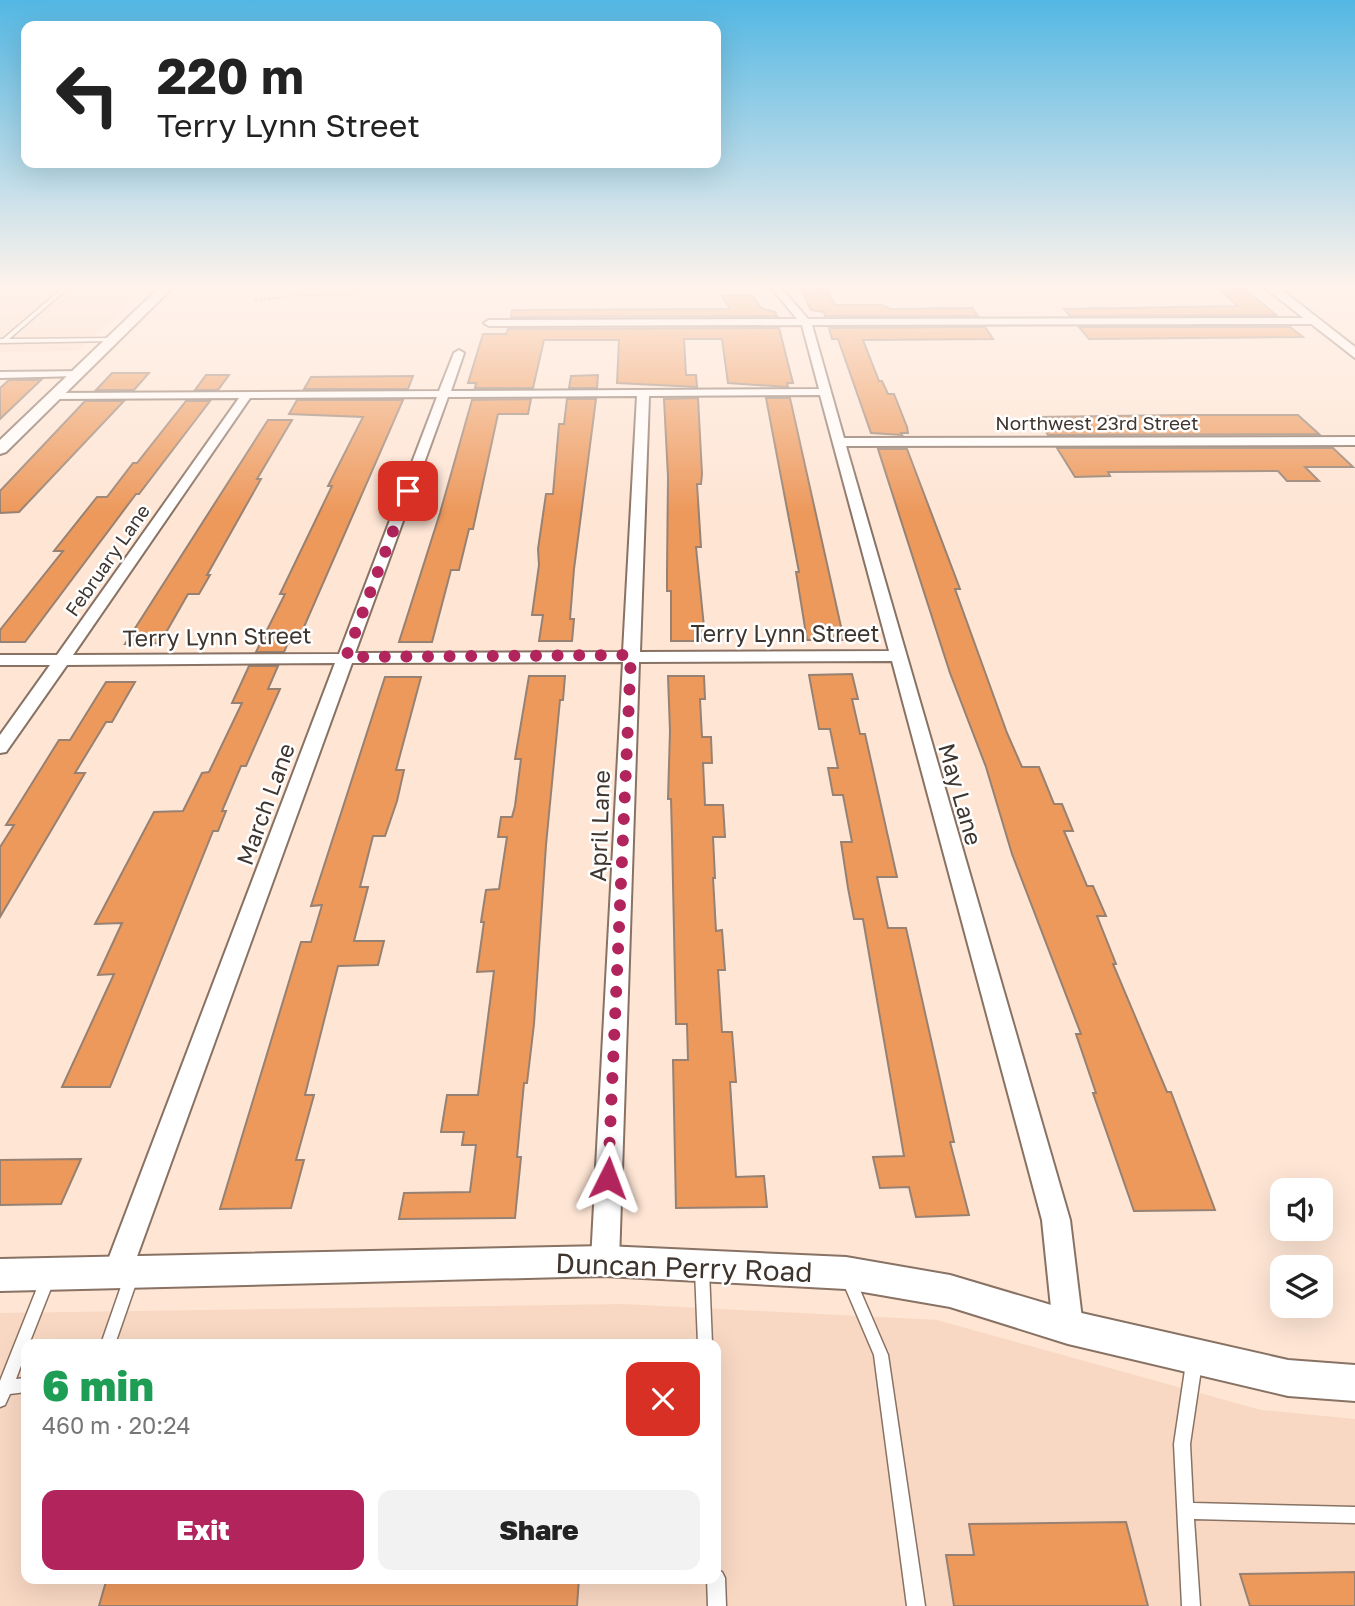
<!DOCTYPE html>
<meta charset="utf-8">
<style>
body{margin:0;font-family:"Golos Text",sans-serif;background:#f2f2f2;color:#222;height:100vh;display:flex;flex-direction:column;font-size:26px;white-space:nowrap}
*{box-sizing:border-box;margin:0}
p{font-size:23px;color:#767676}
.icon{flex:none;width:38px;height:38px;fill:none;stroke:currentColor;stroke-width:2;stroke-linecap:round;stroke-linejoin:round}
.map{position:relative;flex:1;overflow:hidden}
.side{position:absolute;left:21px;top:1339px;width:700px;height:245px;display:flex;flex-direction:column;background:#fff;border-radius:14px;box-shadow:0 7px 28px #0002}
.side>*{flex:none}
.top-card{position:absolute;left:21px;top:21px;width:700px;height:147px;border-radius:14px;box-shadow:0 7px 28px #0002;background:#fff;color:#222;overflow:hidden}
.fabs{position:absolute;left:1270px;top:1178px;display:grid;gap:14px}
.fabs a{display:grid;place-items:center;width:63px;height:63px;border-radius:14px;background:#fff;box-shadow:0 7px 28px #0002;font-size:35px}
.pin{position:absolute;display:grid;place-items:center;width:60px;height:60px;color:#fff;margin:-30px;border-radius:14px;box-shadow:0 4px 10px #0006}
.me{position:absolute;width:77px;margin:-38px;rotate:3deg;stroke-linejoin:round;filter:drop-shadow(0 0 5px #0008)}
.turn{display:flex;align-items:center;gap:24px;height:147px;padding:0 21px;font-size:32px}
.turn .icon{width:91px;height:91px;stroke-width:2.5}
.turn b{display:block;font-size:49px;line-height:60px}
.round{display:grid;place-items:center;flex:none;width:74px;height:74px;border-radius:14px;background:#f2f2f2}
.summary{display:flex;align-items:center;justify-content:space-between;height:119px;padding:0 21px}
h1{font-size:42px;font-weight:800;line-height:52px;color:#1e9e55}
.button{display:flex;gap:14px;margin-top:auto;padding:14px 21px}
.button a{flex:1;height:80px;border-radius:14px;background:#b1245c;color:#fff;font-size:28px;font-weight:800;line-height:80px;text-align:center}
.button a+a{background:#f2f2f2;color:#222}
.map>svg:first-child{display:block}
.built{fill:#f8d8c3;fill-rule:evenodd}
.building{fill:#ed995c;stroke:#978172;stroke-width:2}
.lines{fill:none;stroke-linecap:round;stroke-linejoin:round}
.service-casing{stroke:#887264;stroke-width:3}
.minor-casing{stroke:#887264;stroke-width:4}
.tertiary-casing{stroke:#887264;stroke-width:4}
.path{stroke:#a69488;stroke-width:2.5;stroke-dasharray:2.5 2;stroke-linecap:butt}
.service{fill:#fff;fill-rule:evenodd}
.minor{fill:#fff;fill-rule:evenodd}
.tertiary{fill:#fff;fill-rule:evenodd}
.route{stroke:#b1245c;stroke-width:12;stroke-dasharray:0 21.6}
.labels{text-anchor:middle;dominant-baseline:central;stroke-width:5;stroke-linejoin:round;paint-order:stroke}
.far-street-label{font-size:19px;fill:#3f352f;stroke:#fff}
.street-label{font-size:23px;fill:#3f352f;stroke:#fff}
.near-street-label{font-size:28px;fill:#3f352f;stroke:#fff}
</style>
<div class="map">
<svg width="1355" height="1606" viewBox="0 0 1355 1606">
<rect width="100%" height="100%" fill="#fee5d4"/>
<!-- built -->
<g class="built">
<path d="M 0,287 L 145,287 L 79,351 L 0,352 Z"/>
<path d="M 623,1304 L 937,1320 L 1261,1410 L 1355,1419 L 1355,1606 L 0,1606 L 0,1313 ZM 26,1344 L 716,1344 L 716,1578 L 26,1578 Z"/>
</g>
<!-- building -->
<g class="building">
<path d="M 800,287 L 826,288 L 835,305 L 882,305 L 891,309 L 972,308 L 978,316 L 825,316 L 824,312 L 811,310 Z"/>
<path d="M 1217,288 L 1244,288 L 1276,315 L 1070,316 L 1064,309 L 1238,306 Z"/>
<path d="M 752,295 L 761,308 L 775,312 L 777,316 L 511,317 L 512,310 L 730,309 L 722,296 Z"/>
<path d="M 985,327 L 993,339 L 863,340 L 879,381 L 882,381 L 888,394 L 894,394 L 907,427 L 908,433 L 901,433 L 902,435 L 871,433 L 838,339 L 832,339 L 829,328 Z"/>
<path d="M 1079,327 L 1290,327 L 1303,337 L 1089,339 Z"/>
<path d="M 779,328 L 793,383 L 787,383 L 788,387 L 728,383 L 722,339 L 684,339 L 686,375 L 696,375 L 697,387 L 617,383 L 619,340 L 544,340 L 533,388 L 475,388 L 476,383 L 468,383 L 483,334 L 506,334 L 508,329 Z"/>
<path d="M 112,373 L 149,373 L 134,390 L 96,390 Z"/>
<path d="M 206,375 L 229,375 L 218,390 L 195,390 Z"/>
<path d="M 598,375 L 597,388 L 569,388 L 571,376 Z"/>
<path d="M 413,376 L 408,389 L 304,389 L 311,377 Z"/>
<path d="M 9,380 L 41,380 L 0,419 L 0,388 Z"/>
<path d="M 698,398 L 702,474 L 701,484 L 697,484 L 701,547 L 696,547 L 705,637 L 701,637 L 701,641 L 671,641 L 671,591 L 667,591 L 667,573 L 668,477 L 664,399 Z"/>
<path d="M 766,398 L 790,398 L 844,640 L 807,640 L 796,572 L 799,572 Z"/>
<path d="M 531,399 L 528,414 L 498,414 L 473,529 L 469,529 L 459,570 L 451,570 L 432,642 L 399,642 L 440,513 L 472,400 Z"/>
<path d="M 567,399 L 596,399 L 574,569 L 570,619 L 574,619 L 572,641 L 539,641 L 543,615 L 532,615 L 539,565 L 538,549 L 546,494 L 553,494 L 559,424 L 564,424 Z"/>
<path d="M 297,400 L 403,400 L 297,643 L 288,643 L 284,652 L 256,652 L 285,594 L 280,594 L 332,486 L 328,486 L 363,417 L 289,414 Z"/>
<path d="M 85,401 L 124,401 L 19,512 L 0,513 L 0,491 Z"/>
<path d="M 186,401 L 210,401 L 139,494 L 136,494 L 25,642 L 0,642 L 0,630 L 63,551 L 54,551 L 97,497 L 107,497 L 133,463 L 137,463 Z"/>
<path d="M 1182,415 L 1298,415 L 1319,434 L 1048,435 L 1037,417 Z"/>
<path d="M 268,420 L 292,420 L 257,479 L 261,479 L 207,575 L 210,575 L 199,594 L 188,594 L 160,643 L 125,644 Z"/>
<path d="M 1057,448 L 1333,448 L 1353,467 L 1305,467 L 1319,481 L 1287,481 L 1278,471 L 1108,472 L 1110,476 L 1075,477 Z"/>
<path d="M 878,449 L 907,449 L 960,589 L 955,589 L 1007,733 L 1022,767 L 1039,767 L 1054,804 L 1062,804 L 1073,831 L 1064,831 L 1087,886 L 1093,886 L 1106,916 L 1097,916 L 1116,964 L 1113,964 L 1167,1092 L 1171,1092 L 1215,1210 L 1134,1211 L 1093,1093 L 1096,1093 L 1076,1034 L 1081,1034 L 1012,854 L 986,767 L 950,673 Z"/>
<path d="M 249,666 L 278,666 L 268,689 L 280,689 L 246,766 L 241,766 L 222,811 L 226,811 L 218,831 L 213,831 L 110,1087 L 62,1087 L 114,974 L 98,975 L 122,923 L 95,924 L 154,812 L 183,811 L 202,773 L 209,772 L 242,703 L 232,703 Z"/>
<path d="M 852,674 L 858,699 L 852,699 L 860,734 L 865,734 L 897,877 L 877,877 L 888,928 L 906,928 L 954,1142 L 950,1142 L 969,1215 L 916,1217 L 909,1187 L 880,1188 L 873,1157 L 904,1156 L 863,919 L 854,919 L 848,888 L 841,842 L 852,842 L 843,795 L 833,795 L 828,768 L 838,768 L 830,729 L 819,729 L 809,675 Z"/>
<path d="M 529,676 L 565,676 L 563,700 L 560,700 L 546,845 L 534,1024 L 527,1083 L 524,1083 L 517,1157 L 521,1157 L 515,1218 L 399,1219 L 404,1193 L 470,1192 L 476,1145 L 462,1145 L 464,1132 L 441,1132 L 447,1095 L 478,1095 L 494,971 L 477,972 L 484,922 L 481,922 L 486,890 L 499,889 L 507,837 L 498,837 L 501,817 L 512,817 L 515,806 L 521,759 L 515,759 Z"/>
<path d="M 668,676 L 704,676 L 705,699 L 700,699 L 702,737 L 711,737 L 712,763 L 703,763 L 705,805 L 723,805 L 725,837 L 713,837 L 715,878 L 713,878 L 716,931 L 722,930 L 725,970 L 718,970 L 722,1032 L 732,1032 L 736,1082 L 730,1082 L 736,1177 L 764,1176 L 767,1207 L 676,1208 L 673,1060 L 688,1060 L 687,1024 L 676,1024 L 672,837 L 671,799 L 668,799 L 670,731 Z"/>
<path d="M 385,677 L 421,677 L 396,770 L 404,770 L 397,801 L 385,836 L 373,836 L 360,887 L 368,887 L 354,941 L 384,941 L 378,965 L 338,966 L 305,1095 L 314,1095 L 296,1160 L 304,1160 L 291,1208 L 220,1209 L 301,942 L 311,942 L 322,905 L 311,906 Z"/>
<path d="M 106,682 L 135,682 L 112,722 L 106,722 L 75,773 L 85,773 L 0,917 L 0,847 L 14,825 L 6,825 L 59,740 L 70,740 Z"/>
<path d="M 81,1159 L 61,1204 L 0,1205 L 0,1160 Z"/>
<path d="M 1126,1522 L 1148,1606 L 954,1606 L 946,1555 L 974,1555 L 969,1524 Z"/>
<path d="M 1355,1572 L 1355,1606 L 1250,1606 L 1240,1574 Z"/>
<path d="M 107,1578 L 579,1578 L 577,1606 L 99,1606 Z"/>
</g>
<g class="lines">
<defs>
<g id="service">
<path d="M 64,287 L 69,287 L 9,339 L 113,338 L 116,340 L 115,341 L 0,343 L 0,339 L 3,339 Z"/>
<path d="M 702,1264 L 707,1266 L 709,1270 L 712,1344 L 698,1344 L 695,1270 L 697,1266 Z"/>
<path d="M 132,1269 L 137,1271 L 139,1275 L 115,1344 L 101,1344 L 125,1275 L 127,1271 Z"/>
<path d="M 48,1272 L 53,1274 L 55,1278 L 29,1344 L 26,1344 L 26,1352 L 16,1379 L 26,1378 L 26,1392 L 10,1394 L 5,1405 L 0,1407 L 0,1381 L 41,1278 L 43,1274 Z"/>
<path d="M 849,1274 L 854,1276 L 888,1355 L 925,1606 L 907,1606 L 874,1355 L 842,1280 L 844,1276 Z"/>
<path d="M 1194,1356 L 1199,1358 L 1202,1363 L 1190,1444 L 1193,1503 L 1355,1507 L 1355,1523 L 1194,1519 L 1200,1606 L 1182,1606 L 1174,1444 L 1186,1363 L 1189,1358 Z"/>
<path d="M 716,1569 L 722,1572 L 725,1578 L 726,1606 L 708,1606 L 707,1578 L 716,1578 Z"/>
</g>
<g id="minor">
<path d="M 771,287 L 780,287 L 808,319 L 1313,318 L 1318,321 L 1313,324 L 812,325 L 844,438 L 1355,437 L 1355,445 L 846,446 L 1070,1220 L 1083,1327 L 1078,1336 L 1068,1340 L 1058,1336 L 1053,1327 L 1042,1220 L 892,661 L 639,662 L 619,1261 L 615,1270 L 605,1273 L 595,1270 L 591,1261 L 623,662 L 352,663 L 131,1273 L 127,1282 L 117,1285 L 107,1282 L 103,1273 L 335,663 L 67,665 L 6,752 L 0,753 L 0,735 L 50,665 L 0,665 L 0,655 L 57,655 L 239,398 L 55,399 L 49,396 L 55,393 L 439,391 L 454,353 L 459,350 L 464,353 L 451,391 L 819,389 L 802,325 L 489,326 L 484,323 L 489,320 L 797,319 ZM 820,395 L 889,651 L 640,652 L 649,396 ZM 637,396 L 623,652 L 355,653 L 448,397 ZM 437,397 L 339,654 L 73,655 L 250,398 Z"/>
<path d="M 83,371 L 84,373 L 79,376 L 0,378 L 0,372 Z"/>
</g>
<g id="tertiary">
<path d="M 160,287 L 173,287 L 6,452 L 0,454 L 0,440 Z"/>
<path d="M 1264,287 L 1278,287 L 1355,347 L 1355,358 Z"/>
<path d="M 605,1246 L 846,1257 L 950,1275 L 1068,1310 L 1288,1360 L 1355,1365 L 1355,1401 L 1288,1396 L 1068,1344 L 950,1307 L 846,1289 L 605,1276 L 0,1291 L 0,1259 Z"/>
</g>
</defs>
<!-- service casing -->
<use href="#service" class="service-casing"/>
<!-- minor casing -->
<use href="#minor" class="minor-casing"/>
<!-- tertiary casing -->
<use href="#tertiary" class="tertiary-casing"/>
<!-- path -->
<path class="path" d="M 255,300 L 303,295 L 350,296 L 361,290 L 358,287"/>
<!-- service -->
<use href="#service" class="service"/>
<!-- minor -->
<use href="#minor" class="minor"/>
<!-- tertiary -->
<use href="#tertiary" class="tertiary"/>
</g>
<!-- sky -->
<linearGradient id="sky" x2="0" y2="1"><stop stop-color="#53b7e3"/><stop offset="0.56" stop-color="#fff3ec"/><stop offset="1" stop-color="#fff3ec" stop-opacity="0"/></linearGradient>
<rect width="1355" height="512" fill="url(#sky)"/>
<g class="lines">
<!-- route -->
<path class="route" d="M 408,491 L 346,657 L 631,655 L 608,1178"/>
</g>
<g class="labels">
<!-- far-street labels -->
<g class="far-street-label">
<text x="1097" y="422">Northwest 23rd Street</text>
<text transform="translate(107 560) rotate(-55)">February Lane</text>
</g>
<!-- street labels -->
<g class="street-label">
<text x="785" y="633">Terry Lynn Street</text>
<text transform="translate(217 636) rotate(-1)">Terry Lynn Street</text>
<text transform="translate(961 794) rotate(74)">May Lane</text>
<text transform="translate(265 804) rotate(-70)">March Lane</text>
<text transform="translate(599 826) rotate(-88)">April Lane</text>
</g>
<!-- near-street labels -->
<g class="near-street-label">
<text transform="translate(684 1267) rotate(2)">Duncan Perry Road</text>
</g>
</g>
</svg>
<div class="fabs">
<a><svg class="icon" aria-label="sound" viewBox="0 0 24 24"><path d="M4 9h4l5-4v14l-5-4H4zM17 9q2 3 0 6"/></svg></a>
<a><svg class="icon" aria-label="layers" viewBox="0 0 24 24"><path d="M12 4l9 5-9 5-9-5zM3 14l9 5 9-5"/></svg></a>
</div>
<div class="pin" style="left:408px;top:491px;background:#d93025"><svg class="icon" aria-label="arrive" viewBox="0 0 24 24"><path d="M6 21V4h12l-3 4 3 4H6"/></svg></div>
<svg class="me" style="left:608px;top:1178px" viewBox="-20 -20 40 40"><path d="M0-17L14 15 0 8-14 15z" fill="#b1245c" stroke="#fff" stroke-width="4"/></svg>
<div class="top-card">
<div class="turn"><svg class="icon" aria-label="left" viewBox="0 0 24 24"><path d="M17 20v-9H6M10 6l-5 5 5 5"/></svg><div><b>220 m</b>Terry Lynn Street</div></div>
</div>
<section class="side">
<div class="summary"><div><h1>6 min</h1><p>460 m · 20:24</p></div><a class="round" style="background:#d93025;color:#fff"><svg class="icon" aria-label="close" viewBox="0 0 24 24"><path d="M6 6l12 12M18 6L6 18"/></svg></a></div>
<div class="button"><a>Exit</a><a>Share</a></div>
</section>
</div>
